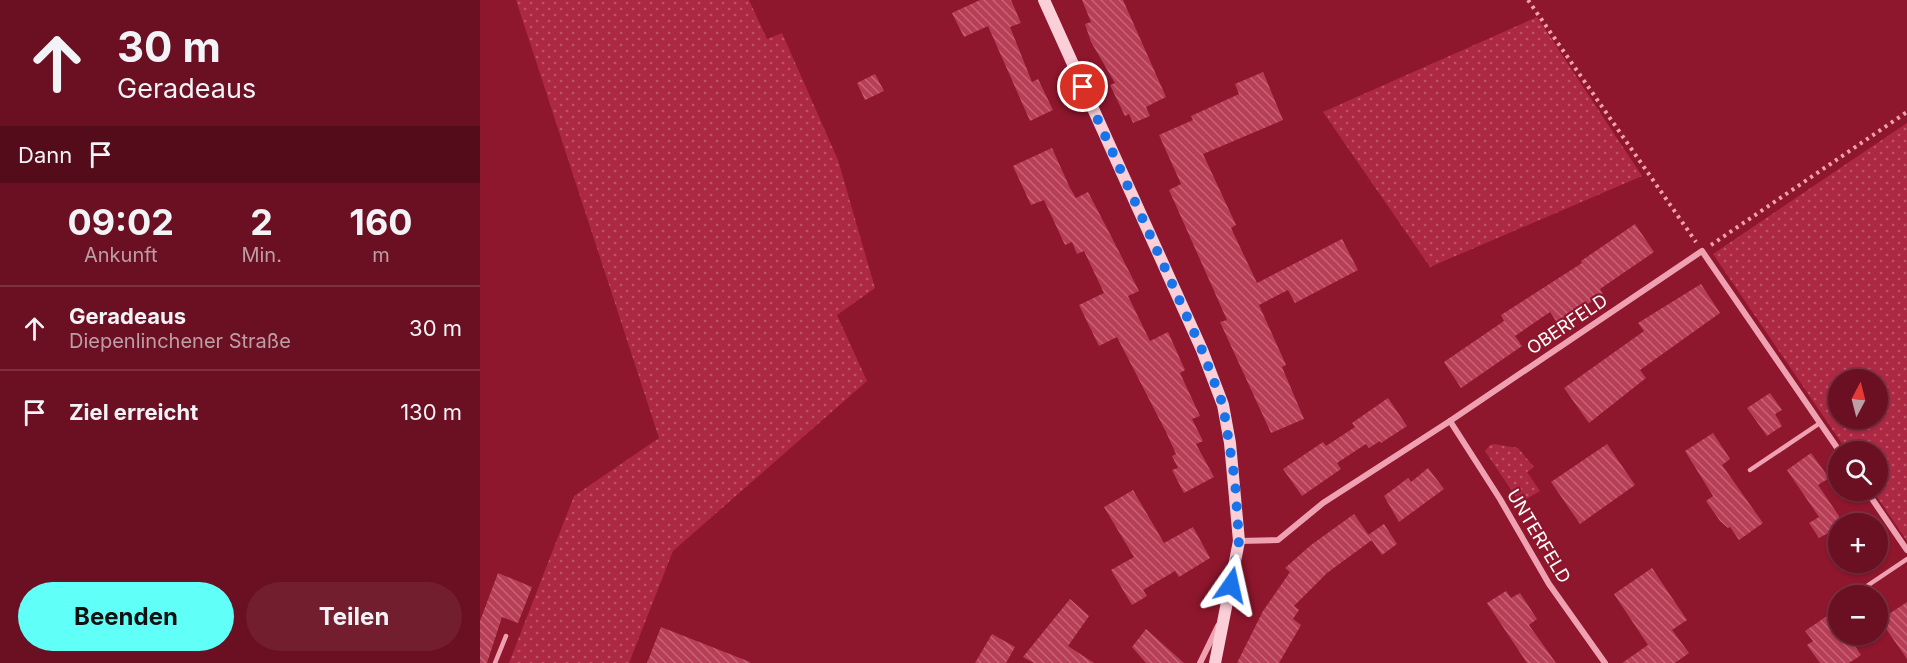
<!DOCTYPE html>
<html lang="de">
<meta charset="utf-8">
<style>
body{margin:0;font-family:Inter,sans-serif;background:#721e2f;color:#f1f3f6;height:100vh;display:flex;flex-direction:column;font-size:22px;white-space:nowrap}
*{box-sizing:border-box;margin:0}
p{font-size:20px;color:#be9da5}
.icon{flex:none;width:33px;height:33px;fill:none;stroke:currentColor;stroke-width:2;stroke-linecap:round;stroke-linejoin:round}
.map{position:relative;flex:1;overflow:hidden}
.sheet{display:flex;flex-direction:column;background:#6a1022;width:480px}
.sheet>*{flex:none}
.banner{background:#6a1022;color:#f1f3f6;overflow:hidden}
.needle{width:39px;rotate:7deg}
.fabs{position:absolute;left:1348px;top:369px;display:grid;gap:12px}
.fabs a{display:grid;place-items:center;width:60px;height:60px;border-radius:50%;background:#6a1022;box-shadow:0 2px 4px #0004,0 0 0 2px #7d3040;font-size:30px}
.pin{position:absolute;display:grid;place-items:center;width:51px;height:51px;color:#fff;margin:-26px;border:3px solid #fff;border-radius:50%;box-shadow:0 2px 6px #0007}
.me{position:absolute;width:66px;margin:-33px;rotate:11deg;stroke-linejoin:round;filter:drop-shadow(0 0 4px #0008)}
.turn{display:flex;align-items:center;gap:21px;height:126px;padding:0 18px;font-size:27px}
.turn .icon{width:78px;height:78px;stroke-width:2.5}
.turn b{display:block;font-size:42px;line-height:51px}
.then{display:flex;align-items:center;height:57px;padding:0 18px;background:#0003;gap:12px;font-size:22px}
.eta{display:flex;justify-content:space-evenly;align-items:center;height:102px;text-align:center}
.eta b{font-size:36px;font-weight:700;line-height:42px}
.button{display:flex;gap:12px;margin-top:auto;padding:12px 18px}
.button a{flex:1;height:69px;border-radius:36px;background:#60fff8;color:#111;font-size:24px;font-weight:700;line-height:69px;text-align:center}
.button a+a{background:#721e2f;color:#f1f3f6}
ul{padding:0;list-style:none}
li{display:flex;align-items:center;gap:18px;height:84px;padding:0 18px;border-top:2px solid #7d3040}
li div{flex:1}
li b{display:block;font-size:22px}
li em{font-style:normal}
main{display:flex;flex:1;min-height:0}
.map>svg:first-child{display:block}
.grass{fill:url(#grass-dots);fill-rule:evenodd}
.building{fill:url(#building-back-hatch)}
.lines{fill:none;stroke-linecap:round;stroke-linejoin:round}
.path{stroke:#f0a1b1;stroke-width:4;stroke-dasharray:3 4.5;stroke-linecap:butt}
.lane{stroke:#f0a1b1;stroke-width:4.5}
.street{stroke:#f0a1b1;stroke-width:6}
.secondary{stroke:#fbcfd7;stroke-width:12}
.route{stroke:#1a73e8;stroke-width:10;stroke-dasharray:0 18}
.labels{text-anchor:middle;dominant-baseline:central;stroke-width:4.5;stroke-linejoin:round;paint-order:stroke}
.street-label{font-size:18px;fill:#fff;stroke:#8e162d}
</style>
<main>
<section class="sheet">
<div class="banner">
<div class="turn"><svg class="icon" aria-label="ahead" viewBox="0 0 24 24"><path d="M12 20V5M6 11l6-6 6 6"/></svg><div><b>30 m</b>Geradeaus</div></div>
<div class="then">Dann<svg class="icon" aria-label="arrive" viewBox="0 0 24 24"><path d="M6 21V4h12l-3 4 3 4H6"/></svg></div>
</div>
<div class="eta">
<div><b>09:02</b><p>Ankunft</p></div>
<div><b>2</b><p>Min.</p></div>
<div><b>160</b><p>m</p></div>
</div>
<ul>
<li><svg class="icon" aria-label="ahead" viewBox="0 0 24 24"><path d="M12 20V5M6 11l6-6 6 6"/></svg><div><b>Geradeaus</b><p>Diepenlinchener Straße</p></div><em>30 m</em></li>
<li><svg class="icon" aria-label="arrive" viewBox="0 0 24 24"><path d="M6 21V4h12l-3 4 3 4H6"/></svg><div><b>Ziel erreicht</b></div><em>130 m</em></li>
</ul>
<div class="button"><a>Beenden</a><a>Teilen</a></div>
</section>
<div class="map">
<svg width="1427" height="663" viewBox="0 0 1427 663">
<defs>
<pattern id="grass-dots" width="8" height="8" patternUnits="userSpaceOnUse" patternTransform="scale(1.5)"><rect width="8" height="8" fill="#ad2843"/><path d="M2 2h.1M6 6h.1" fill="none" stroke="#bd5369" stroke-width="1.8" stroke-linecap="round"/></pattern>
<pattern id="building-back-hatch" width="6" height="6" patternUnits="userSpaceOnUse" patternTransform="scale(1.5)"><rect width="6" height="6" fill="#b73e56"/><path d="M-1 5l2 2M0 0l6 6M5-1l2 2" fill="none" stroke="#c56578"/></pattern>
</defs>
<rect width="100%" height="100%" fill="#8e162d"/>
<!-- grass -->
<g class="grass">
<path d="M 36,0 L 269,0 L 287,39 L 302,33 L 358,160 L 395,288 L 357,315 L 387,381 L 193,551 L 149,663 L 29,663 L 94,496 L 179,438 Z"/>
<path d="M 1057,17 L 1162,176 L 950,267 L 843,112 Z"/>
<path d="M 1427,123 L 1427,541 L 1393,491 L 1398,490 L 1398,452 L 1367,451 L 1233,254 ZM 1359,380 L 1398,380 L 1398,418 L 1359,418 Z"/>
<path d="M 1014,444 L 1038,448 L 1054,467 L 1047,472 L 1060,491 L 1040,503 L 1005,451 L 1010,445 Z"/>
</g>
<!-- building -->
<g class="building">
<path d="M 500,0 L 531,0 L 541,23 L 530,27 L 552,82 L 558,79 L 573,110 L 550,121 L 508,26 L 484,37 L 472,13 Z"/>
<path d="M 602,0 L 643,0 L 686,97 L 666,107 L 670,116 L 653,123 L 649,114 L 645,116 L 630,85 L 635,83 L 611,42 L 605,24 L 611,22 Z"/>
<path d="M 783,72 L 803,120 L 723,154 L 756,225 L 751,228 L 777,283 L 862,239 L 878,270 L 815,303 L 808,290 L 779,305 L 806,365 L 802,367 L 824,419 L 791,433 L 740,322 L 747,320 L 689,190 L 701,184 L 679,135 L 713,120 L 711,116 L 759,94 L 755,84 Z"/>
<path d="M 395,74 L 404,91 L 385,100 L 377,83 Z"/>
<path d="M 572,148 L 590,188 L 596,198 L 608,192 L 630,234 L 659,291 L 648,296 L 670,341 L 688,332 L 705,370 L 700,373 L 720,416 L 712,419 L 723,441 L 716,444 L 734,477 L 704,493 L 692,470 L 698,468 L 692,456 L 696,454 L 686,432 L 637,337 L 619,346 L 599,305 L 624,293 L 604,251 L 597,254 L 592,242 L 585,245 L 564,200 L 551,205 L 533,166 Z"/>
<path d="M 1155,224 L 1174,252 L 1120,289 L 1123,294 L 1078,324 L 1070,312 L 1035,336 L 1042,346 L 981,388 L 964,362 L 1024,321 L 1021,315 L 1102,263 L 1101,261 Z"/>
<path d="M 1221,284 L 1240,313 L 1160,370 L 1166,378 L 1109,423 L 1084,388 L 1164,331 L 1158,323 Z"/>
<path d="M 1290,393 L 1302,410 L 1295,414 L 1302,426 L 1287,436 L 1267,408 Z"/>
<path d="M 908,398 L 927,426 L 901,443 L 900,441 L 889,448 L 886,444 L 857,463 L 861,469 L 822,496 L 803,469 L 843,442 L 846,446 L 875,427 L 872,423 Z"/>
<path d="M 1233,433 L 1250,459 L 1242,465 L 1283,523 L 1259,540 L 1250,527 L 1248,528 L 1240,521 L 1226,501 L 1233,496 L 1205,451 Z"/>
<path d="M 1127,444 L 1155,485 L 1100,524 L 1071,482 Z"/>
<path d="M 1331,453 L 1349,478 L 1338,485 L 1359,516 L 1359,549 L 1348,533 L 1339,538 L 1329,523 L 1339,517 L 1307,470 Z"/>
<path d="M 948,468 L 964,489 L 919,522 L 904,496 L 928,478 L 931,482 Z"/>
<path d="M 653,490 L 684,543 L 713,527 L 730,558 L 699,577 L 695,571 L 663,590 L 667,596 L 652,605 L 631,570 L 654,557 L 624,507 Z"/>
<path d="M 874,514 L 892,540 L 847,573 L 814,606 L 819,610 L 813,619 L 821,625 L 799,663 L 757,663 L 783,611 L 810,572 L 805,568 L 831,545 Z"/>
<path d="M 904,524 L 917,544 L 902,555 L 888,535 Z"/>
<path d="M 1172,568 L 1207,620 L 1192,630 L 1209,653 L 1195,663 L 1142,663 L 1168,645 L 1134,594 Z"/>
<path d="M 18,573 L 52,587 L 38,623 L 22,617 L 7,663 L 0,663 L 0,621 Z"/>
<path d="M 1026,591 L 1031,598 L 1040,593 L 1057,619 L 1049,625 L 1076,663 L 1047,663 L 1007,603 Z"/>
<path d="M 590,599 L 609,616 L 588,646 L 614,663 L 554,663 L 543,657 Z"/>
<path d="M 1427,602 L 1427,659 L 1400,620 Z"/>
<path d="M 1347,616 L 1359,634 L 1367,634 L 1381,655 L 1369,663 L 1340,663 L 1327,645 L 1333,641 L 1325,631 Z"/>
<path d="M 181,627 L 270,662 L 270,663 L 167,663 Z"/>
<path d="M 666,629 L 704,663 L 666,663 L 652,647 Z"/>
<path d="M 512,634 L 535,647 L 526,663 L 495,663 Z"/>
</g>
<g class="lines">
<!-- path -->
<g class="path">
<path d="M 1048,0 L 1216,242"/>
<path d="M 1231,245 L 1427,112"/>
</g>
<!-- lane -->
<g class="lane">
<path d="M 1270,470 L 1340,423"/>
<path d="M 1372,596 L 1427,559"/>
<path d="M 15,663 L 26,636"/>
</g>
<!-- street -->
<g class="street">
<path d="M 970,421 L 1020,499 L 1069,584 L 1125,663"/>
<path d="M 1386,490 L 1427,550"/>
<path d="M 759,541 L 798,540 L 843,503 L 970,421 L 1222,251 L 1360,452"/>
<path d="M 720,663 L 738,626"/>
</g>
<!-- secondary -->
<path class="secondary" d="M 564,0 L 722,350 L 743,405 L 750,443 L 759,541 L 735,663"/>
</g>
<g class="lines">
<!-- route -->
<path class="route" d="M 603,87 L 722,350 L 743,405 L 755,481 L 759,541 L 751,585"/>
</g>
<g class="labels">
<!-- street labels -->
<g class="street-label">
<text transform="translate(1087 324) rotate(-34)">OBERFELD</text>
<text transform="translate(1059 536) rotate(59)">UNTERFELD</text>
</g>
</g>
</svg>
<div class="fabs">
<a><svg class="needle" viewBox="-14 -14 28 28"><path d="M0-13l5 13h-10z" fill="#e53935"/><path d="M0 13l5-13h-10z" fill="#be9da5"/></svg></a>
<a><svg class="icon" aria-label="search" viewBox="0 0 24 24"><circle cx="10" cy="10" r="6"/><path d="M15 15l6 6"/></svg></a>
<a>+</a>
<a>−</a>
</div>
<div class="pin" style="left:603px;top:87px;background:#d93025"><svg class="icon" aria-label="arrive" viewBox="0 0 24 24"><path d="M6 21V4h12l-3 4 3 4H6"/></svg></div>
<svg class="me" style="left:751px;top:585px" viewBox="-20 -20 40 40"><path d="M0-17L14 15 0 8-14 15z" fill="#1a73e8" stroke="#fff" stroke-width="4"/></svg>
</div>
</main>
